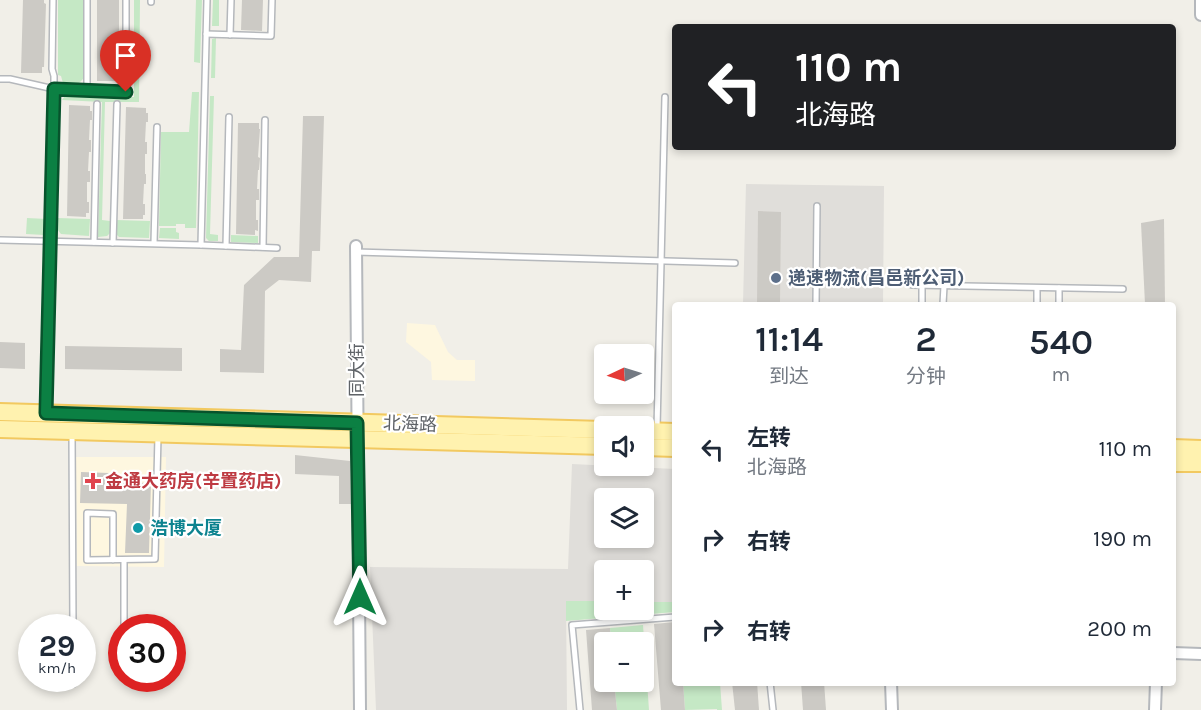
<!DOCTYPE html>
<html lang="zh">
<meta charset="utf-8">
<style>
body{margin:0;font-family:Karla,"Noto Sans SC",sans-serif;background:#f2f2f3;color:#1f2937;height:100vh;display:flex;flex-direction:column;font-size:22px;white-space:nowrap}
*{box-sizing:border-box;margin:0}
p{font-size:20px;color:#747a83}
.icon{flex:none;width:33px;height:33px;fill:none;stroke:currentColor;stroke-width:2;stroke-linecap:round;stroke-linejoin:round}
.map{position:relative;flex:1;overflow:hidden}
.drawer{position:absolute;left:672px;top:302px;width:504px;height:384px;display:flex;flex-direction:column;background:#fff;border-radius:6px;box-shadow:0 3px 9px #0003}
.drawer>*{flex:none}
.top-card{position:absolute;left:672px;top:24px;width:504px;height:126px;border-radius:6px;box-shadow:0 3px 9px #0003;background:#202124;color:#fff;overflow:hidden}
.needle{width:39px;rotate:266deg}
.controls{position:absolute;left:594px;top:344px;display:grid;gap:12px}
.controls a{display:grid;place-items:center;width:60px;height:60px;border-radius:6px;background:#fff;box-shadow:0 3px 9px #0003;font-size:30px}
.speed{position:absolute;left:18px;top:614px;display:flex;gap:12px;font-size:30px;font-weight:700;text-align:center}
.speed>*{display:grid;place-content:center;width:78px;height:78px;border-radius:50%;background:#fff;box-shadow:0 3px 9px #0003;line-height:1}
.speed small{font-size:15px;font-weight:400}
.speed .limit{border:9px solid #d22;background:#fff;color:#111}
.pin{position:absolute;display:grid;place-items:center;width:51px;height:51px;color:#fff;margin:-62px -26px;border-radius:50% 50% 50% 0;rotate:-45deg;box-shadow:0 0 6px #0007}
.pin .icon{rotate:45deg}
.me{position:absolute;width:66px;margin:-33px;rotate:0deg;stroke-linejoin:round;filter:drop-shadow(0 0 4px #0008)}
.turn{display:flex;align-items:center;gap:21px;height:126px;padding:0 24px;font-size:27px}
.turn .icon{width:78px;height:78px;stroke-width:2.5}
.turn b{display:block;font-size:42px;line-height:51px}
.eta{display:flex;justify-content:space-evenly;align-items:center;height:102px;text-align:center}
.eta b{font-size:36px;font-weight:600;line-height:42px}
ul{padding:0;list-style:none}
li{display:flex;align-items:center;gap:18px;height:90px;padding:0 24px}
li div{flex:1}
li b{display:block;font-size:22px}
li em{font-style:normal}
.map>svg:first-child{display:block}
.commercial{fill:#fef7e0}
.industrial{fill:#e0deda;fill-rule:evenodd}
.green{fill:#c5e8c5}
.building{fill:#cccac5}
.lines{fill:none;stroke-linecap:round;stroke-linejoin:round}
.service-casing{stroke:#b5b8bc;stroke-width:8}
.minor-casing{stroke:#b5b8bc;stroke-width:14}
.primary-casing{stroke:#f2c960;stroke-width:20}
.service{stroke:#fff;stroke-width:5}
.minor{stroke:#fff;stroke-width:10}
.primary{stroke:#fff2af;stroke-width:16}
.route-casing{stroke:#07532c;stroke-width:15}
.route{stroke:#0b8043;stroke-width:10}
.service-dot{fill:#5c6f8a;stroke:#fff;stroke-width:2}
.health-dot{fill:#e0444e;stroke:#fff;stroke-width:2}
.culture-dot{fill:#0f9aa8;stroke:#fff;stroke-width:2}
.labels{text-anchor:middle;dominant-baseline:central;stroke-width:4.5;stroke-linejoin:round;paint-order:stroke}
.service-label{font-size:18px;font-weight:bold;fill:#4e5e75;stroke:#fff;text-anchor:start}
.street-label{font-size:18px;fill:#5f6368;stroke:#fff}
.health-label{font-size:18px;font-weight:bold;fill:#be3a42;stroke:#fff;text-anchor:start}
.culture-label{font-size:18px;font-weight:bold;fill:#0d838f;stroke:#fff;text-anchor:start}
</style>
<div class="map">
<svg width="1201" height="710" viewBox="0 0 1201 710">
<rect width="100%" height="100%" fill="#f1efe8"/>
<!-- commercial -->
<g class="commercial">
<path d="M 407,323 L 435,325 L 448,352 L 457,360 L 475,360 L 475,381 L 432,380 L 431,362 L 406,342 Z"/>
<path d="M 76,457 L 166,457 L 164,567 L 77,566 Z"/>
</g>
<!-- industrial -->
<g class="industrial">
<path d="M 746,184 L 884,186 L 883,304 L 743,304 Z"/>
<path d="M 572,464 L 675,469 L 675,602 L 644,602 L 644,570 L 604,570 L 604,601 L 566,601 L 567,710 L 376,710 L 370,567 L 568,569 ZM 604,498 L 644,498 L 644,537 L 604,537 Z"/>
</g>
<!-- green -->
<g class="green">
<path d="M 58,0 L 84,0 L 83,79 L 78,84 L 63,83 L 61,76 L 58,75 Z"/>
<path d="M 134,0 L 140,0 L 139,102 L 105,102 L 102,220 L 110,221 L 110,233 L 107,236 L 98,237 L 102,102 L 62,100 L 65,96 L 134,97 Z"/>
<path d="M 196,0 L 202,0 L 200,63 L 194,62 Z"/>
<path d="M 213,0 L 219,0 L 219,26 L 212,26 Z"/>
<path d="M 216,38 L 215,78 L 211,78 L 212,39 Z"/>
<path d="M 192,92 L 199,92 L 196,228 L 185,228 L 185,224 L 176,224 L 176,226 L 159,226 L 161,132 L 189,132 Z"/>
<path d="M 210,96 L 214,96 L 210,234 L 218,235 L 218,241 L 209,241 L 206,238 Z"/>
<path d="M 27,218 L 47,219 L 46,233 L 44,235 L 26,234 Z"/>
<path d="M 57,218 L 90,219 L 89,236 L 61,234 L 57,229 Z"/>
<path d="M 116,220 L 150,221 L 149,238 L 119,237 L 116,234 Z"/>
<path d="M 160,228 L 176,228 L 176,232 L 179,233 L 179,239 L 159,238 Z"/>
<path d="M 231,235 L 258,236 L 258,243 L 231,242 Z"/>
<path d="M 566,601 L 604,601 L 604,609 L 644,609 L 644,602 L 675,602 L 675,612 L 566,621 Z"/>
<path d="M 643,625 L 649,710 L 617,710 L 614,681 L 644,681 L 644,642 L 611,642 L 610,628 Z"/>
<path d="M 683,683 L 720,683 L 722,710 L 717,710 L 717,709 L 685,710 Z"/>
</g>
<!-- building -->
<g class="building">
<path d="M 23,0 L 44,0 L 44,3 L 46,4 L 44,67 L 42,67 L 42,73 L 21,73 Z"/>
<path d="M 97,0 L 119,0 L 119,74 L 117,74 L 117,81 L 97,81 Z"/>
<path d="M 242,0 L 263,0 L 262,31 L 241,30 Z"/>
<path d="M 69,105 L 90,106 L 90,111 L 92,111 L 92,120 L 90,120 L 89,140 L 91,140 L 91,152 L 89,152 L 88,171 L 90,171 L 90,182 L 87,182 L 87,202 L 89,202 L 89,213 L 86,213 L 86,217 L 67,216 Z"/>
<path d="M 126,107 L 146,108 L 146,113 L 148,113 L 148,122 L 146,122 L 145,142 L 147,142 L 147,154 L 145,154 L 145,174 L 146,174 L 146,184 L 144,184 L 143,204 L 145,204 L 145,215 L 143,215 L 143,219 L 123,219 Z"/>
<path d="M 303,116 L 324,116 L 320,251 L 312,251 L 311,282 L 279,280 L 265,291 L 264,373 L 220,372 L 220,349 L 241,350 L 244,285 L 274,257 L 299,257 Z"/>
<path d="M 238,123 L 259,123 L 259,129 L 260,129 L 258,157 L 260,158 L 259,170 L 258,170 L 257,189 L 259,189 L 259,200 L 256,200 L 256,220 L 258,220 L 258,231 L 255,230 L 255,235 L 236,234 Z"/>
<path d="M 758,211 L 781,212 L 780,304 L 757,304 Z"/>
<path d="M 1164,219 L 1165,304 L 1145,304 L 1141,223 Z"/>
<path d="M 0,342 L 25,343 L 25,369 L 0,368 Z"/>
<path d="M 65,346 L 182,348 L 182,371 L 65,369 Z"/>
<path d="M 295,455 L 350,461 L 351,504 L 339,504 L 339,476 L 295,474 Z"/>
<path d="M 81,472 L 109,473 L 108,482 L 151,483 L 149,553 L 125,553 L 127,504 L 80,503 Z"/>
<path d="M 675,622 L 675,682 L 683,682 L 685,710 L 661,710 L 654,624 Z"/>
<path d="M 610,628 L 611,642 L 604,642 L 604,681 L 614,681 L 617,710 L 592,710 L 586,630 Z"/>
<path d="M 732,682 L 757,682 L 759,710 L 735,710 Z"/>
<path d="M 801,682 L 824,682 L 826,710 L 803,710 Z"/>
</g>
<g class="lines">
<defs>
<g id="service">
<path d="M 151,2 L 151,0"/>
<path d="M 206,34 L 271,36 L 272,0"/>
<path d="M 230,35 L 231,0"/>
<path d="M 0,79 L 10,79 L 54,89 L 54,76 L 52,69 L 53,0"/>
<path d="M 87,91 L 87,0"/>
<path d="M 0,240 L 201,245 L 277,248"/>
<path d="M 94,242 L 97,104"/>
<path d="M 113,243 L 117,104"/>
<path d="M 154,243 L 157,127"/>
<path d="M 201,245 L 207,0"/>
<path d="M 226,246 L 229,117"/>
<path d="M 263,247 L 265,120"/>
<path d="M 356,252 L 735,263"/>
<path d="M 912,285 L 1123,289"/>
<path d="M 1037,288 L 1037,304"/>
<path d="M 816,304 L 817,206"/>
<path d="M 922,304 L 922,285"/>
<path d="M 943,304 L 944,286"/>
<path d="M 1059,304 L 1059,288"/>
<path d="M 47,411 L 54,89 L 126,92 L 126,0"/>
<path d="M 657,428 L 665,97"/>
<path d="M 72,434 L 73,627"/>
<path d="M 113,560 L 113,514 L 87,513 L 87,560 L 155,559 L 158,436"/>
<path d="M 124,560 L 124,627"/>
<path d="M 73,678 L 73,684"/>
<path d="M 770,682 L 773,710"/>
<path d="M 580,710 L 572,625 L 675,617"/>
</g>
<g id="minor">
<path d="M 1201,0 L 1201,15"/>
<path d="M 356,246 L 360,710"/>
<path d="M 1173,653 L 1201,654"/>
<path d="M 891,682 L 892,710"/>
<path d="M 1155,710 L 1156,682"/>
</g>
<g id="primary">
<path d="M 0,412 L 604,430"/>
<path d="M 0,429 L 604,446"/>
<path d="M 644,431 L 675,432"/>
<path d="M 644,447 L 675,448"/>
<path d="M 1173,448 L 1201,449"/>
<path d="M 1173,463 L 1201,463"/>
</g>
</defs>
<!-- service casing -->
<use href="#service" class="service-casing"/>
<!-- minor casing -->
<use href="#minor" class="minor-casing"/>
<!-- primary casing -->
<use href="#primary" class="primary-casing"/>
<!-- service -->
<use href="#service" class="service"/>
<!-- minor -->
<use href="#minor" class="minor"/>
<!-- primary -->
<use href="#primary" class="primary"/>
</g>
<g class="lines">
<defs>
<path id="route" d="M 126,92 L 54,89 L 46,413 L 357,423 L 360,597"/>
</defs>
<!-- route casing -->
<use href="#route" class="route-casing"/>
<!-- route -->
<use href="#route" class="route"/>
</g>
<!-- markers -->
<circle class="service-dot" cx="776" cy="278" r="6"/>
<path class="health-dot" d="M90 472h6v6h6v6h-6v6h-6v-6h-6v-6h6z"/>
<circle class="culture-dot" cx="138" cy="528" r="6"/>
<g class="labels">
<!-- service labels -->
<g class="service-label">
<text x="788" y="278">递速物流(昌邑新公司)</text>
</g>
<!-- street labels -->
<g class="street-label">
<text transform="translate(357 370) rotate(-90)">同大街</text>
<text transform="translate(410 424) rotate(2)">北海路</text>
</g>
<!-- health labels -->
<g class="health-label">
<text x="105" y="481">金通大药房(辛置药店)</text>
</g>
<!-- culture labels -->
<g class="culture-label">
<text x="150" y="528">浩博大厦</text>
</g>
</g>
</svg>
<div class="controls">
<a><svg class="needle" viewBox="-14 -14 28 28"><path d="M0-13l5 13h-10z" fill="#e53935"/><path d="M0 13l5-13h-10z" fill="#747a83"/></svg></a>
<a><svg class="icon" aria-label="sound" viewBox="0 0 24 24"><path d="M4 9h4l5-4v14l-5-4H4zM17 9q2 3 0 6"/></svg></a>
<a><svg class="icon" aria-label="layers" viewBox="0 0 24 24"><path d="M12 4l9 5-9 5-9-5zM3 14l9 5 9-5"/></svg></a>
<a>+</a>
<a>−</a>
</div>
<div class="speed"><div>29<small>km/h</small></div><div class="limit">30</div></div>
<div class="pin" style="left:126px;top:92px;background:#d93025"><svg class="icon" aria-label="arrive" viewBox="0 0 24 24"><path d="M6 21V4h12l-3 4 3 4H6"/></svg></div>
<svg class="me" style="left:360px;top:597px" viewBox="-20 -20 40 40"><path d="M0-17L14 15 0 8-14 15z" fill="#0b8043" stroke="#fff" stroke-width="4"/></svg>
<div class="top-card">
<div class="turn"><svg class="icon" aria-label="left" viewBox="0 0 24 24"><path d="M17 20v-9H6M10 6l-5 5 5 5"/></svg><div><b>110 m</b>北海路</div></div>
</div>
<section class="drawer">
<div class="eta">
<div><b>11:14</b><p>到达</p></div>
<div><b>2</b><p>分钟</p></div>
<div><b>540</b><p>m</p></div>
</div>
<ul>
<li><svg class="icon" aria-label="left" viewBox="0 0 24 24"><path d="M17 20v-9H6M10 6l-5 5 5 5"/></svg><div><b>左转</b><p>北海路</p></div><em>110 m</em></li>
<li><svg class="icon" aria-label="right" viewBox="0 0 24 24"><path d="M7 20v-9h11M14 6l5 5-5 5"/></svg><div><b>右转</b></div><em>190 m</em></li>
<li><svg class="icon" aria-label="right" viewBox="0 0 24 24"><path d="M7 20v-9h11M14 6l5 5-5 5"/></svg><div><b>右转</b></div><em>200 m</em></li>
</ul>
</section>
</div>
